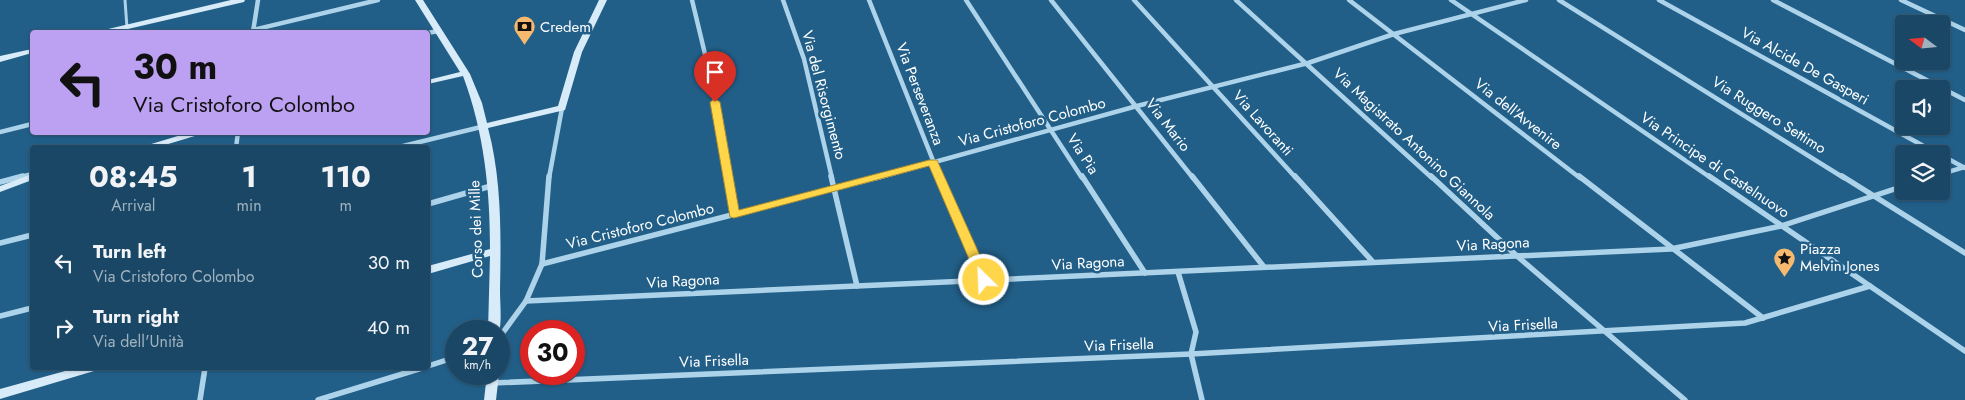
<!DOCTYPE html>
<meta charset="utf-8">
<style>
body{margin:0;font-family:Jost,sans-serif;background:#27516f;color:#f1f3f6;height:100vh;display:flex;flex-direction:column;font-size:19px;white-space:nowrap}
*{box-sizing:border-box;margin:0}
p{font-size:16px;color:#9fb2bf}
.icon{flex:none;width:28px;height:28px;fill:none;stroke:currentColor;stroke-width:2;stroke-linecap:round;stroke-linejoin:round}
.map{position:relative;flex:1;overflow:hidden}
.drawer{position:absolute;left:30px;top:145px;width:400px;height:225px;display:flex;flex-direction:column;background:#1a4766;border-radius:5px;box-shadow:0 1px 4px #0004,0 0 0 1px #385f7a}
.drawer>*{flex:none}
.banner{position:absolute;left:30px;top:30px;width:400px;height:105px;border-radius:5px;box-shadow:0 1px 4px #0004,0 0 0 1px #385f7a;background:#bca0f2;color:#111;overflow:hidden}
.needle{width:32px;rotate:286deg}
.fabs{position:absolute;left:1895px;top:15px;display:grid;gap:10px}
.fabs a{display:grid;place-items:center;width:55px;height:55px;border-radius:5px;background:#1a4766;box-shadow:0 1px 4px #0004,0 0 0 1px #385f7a;font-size:25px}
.speed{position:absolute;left:445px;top:320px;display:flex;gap:10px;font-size:25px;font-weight:700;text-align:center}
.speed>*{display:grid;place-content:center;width:65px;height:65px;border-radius:50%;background:#1a4766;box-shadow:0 1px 4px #0004,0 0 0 1px #385f7a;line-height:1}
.speed small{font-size:12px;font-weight:400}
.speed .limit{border:8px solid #d22;background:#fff;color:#111}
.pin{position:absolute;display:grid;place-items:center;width:42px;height:42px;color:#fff;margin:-51px -21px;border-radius:50% 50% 50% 0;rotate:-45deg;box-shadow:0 0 5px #0007}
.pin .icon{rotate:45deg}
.me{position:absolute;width:55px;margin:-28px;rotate:336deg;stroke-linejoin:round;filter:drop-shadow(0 0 4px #0008)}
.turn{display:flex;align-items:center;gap:18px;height:105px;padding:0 20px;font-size:22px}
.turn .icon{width:65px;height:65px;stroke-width:2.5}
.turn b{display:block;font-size:35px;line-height:42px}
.eta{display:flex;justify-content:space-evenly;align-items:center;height:85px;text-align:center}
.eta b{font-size:30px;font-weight:700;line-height:35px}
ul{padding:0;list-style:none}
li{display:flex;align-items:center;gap:15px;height:65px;padding:0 20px}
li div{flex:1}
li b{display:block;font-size:19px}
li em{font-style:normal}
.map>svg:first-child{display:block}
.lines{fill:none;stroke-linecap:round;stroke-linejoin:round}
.lane{stroke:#add3ea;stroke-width:3}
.street-far1{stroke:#add3ea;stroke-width:4.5}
.street{stroke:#add3ea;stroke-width:5.5}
.secondary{fill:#d8ebf8;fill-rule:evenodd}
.route{fill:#ffd54a;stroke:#a68a30}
.labels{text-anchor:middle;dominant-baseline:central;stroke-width:5;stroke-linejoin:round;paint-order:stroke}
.poi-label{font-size:15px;fill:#fff;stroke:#225f88;text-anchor:start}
.street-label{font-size:15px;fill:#fff;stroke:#225f88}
</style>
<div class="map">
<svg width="1965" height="400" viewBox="0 0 1965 400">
<rect width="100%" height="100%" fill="#225f88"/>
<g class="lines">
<!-- lane -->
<path class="lane" d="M 125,0 L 127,28"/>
<!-- street-far1 -->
<g class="street-far1">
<path d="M 692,0 L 712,83 L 728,178"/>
<path d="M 783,0 L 804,59 L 832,178"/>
<path d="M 869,0 L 940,178"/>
<path d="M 966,0 L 1082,178"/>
<path d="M 1051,0 L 1193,178"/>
<path d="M 1134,0 L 1296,178"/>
<path d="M 1236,0 L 1432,178"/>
<path d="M 1349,0 L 1580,178"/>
<path d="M 1451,0 L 1711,178"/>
<path d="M 1559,0 L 1844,178"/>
<path d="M 1659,0 L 1938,154"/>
<path d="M 1773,0 L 1965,100"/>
<path d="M 1901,0 L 1965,30"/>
<path d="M 253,30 L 378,0"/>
<path d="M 253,32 L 258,0"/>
<path d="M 428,33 L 438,31"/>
<path d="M 0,132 L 32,124"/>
<path d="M 236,148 L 238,132"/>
<path d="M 395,148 L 485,126"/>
<path d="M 1941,155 L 1965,168"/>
<path d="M 1941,174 L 1965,167"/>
<path d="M 18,178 L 32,174"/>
<path d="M 549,178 L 562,108"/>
<path d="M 877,178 L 1137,106 L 1308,63 L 1394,34 L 1526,0"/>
</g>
<!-- street -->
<g class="street">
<path d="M 728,176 L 734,215"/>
<path d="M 831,176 L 857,286"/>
<path d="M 939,176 L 984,280"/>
<path d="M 1082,176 L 1145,273"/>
<path d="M 1192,176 L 1264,267"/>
<path d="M 1295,176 L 1373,262"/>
<path d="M 1431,176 L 1517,256 L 1685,400"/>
<path d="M 1579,176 L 1763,318"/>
<path d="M 1709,176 L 1965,351"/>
<path d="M 1842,176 L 1965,253"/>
<path d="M 0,182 L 23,176"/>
<path d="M 428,204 L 491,186"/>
<path d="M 0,243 L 32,235"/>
<path d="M 542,264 L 882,176"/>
<path d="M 1178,272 L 1196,332 L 1191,354 L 1202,400"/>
<path d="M 526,301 L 1671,249 L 1781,226 L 1904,186"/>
<path d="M 0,316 L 32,308"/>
<path d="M 499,338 L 526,301 L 542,264 L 549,176"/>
<path d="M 428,366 L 456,357"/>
<path d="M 493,383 L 1191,354 L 1745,323 L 1870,286"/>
<path d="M 200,400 L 205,368"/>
<path d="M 318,400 L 422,368"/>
</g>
<!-- secondary -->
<g class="secondary">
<path d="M 231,0 L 245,0 L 244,2 L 115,32 L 103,32 L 104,30 Z"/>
<path d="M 415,0 L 423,0 L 470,74 L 482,103 L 487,123 L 558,106 L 574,52 L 599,0 L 607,0 L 582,52 L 565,110 L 488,128 C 502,180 501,237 500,290 C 500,304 502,320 499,333 L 499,331 L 488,331 L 490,256 L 428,274 L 428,266 L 490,249 C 490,189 484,132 463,76 L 428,84 L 428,80 L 460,72 Z"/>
<path d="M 32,49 L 32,53 L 0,62 L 0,56 Z"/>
<path d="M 191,132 L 208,132 L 155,148 L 138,148 Z"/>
<path d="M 32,174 L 32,180 L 0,192 L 0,186 Z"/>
<path d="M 76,368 L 96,368 L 94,371 L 0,399 L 0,389 Z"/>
<path d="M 487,374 L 499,374 L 496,400 L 484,400 Z"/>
</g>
</g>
<!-- route -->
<path class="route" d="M 715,99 L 720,102 L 739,210 L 929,160 L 937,160 L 991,280 L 989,283 L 980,283 L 978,280 L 929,166 L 734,218 L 730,217 L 710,102 Z"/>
<!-- icons -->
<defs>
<symbol id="bank-pin" viewBox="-11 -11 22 30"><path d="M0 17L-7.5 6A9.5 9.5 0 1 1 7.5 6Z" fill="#f6b96f" stroke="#225f88"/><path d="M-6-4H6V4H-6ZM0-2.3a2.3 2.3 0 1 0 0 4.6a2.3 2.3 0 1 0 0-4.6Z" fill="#111"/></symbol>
<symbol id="sight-pin" viewBox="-11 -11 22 30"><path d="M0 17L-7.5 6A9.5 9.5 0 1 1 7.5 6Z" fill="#f6b96f" stroke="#225f88"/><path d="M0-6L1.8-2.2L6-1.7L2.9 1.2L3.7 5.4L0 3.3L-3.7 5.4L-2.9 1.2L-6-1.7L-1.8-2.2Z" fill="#111"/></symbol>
</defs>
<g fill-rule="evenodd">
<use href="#bank-pin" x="512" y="14" width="25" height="34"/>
<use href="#sight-pin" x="1772" y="246" width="25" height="34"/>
</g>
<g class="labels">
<!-- poi labels -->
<g class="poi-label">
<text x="540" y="27">Credem</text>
<text x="1800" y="249">Piazza<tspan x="1800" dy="17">Melvin Jones</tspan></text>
</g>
<!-- street labels -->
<g class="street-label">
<text transform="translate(1805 66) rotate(29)">Via Alcide De Gasperi</text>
<text transform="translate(920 94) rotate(69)">Via Perseveranza</text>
<text transform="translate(824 95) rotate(75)">Via del Risorgimento</text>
<text transform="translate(1518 114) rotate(38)">Via dell'Avvenire</text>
<text transform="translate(1769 115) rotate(32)">Via Ruggero Settimo</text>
<text transform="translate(1032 122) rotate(-15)">Via Cristoforo Colombo</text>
<text transform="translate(1263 123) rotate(48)">Via Lavoranti</text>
<text transform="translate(1168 125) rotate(52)">Via Mario</text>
<text transform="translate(1414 144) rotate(43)">Via Magistrato Antonino Giannola</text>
<text transform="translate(1083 154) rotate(57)">Via Pia</text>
<text transform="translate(1715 165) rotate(34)">Via Principe di Castelnuovo</text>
<text transform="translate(640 226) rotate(-14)">Via Cristoforo Colombo</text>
<text transform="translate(476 229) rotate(-92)">Corso dei Mille</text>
<text transform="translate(1493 244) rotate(-3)">Via Ragona</text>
<text transform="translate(1088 263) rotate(-3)">Via Ragona</text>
<text transform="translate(683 281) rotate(-3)">Via Ragona</text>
<text transform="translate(1523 325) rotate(-3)">Via Frisella</text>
<text transform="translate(1119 345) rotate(-2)">Via Frisella</text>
<text transform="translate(714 361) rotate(-2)">Via Frisella</text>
</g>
</g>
</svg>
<div class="fabs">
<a><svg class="needle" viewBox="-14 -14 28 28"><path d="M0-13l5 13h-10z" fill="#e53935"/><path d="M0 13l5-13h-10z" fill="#9fb2bf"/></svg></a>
<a><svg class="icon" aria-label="sound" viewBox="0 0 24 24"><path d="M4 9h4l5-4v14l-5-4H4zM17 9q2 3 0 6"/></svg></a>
<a><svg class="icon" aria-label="layers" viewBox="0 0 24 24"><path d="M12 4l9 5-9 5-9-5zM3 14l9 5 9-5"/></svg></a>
</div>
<div class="speed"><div>27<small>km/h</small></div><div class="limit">30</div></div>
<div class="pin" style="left:715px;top:102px;background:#d93025"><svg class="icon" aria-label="arrive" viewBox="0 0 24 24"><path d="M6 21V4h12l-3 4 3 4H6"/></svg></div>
<svg class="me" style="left:984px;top:280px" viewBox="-20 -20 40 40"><circle r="17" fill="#ffd54a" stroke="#fff" stroke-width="3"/><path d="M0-11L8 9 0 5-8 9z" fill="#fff"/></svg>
<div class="banner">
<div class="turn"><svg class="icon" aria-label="left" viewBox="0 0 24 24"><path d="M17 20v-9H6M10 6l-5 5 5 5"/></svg><div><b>30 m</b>Via Cristoforo Colombo</div></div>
</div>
<section class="drawer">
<div class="eta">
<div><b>08:45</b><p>Arrival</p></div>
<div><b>1</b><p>min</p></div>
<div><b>110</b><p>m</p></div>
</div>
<ul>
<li><svg class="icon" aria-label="left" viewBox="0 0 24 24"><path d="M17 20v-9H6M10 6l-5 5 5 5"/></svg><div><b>Turn left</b><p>Via Cristoforo Colombo</p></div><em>30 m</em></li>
<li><svg class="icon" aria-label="right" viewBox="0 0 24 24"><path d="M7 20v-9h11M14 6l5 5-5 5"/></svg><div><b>Turn right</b><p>Via dell'Unità</p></div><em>40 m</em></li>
</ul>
</section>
</div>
